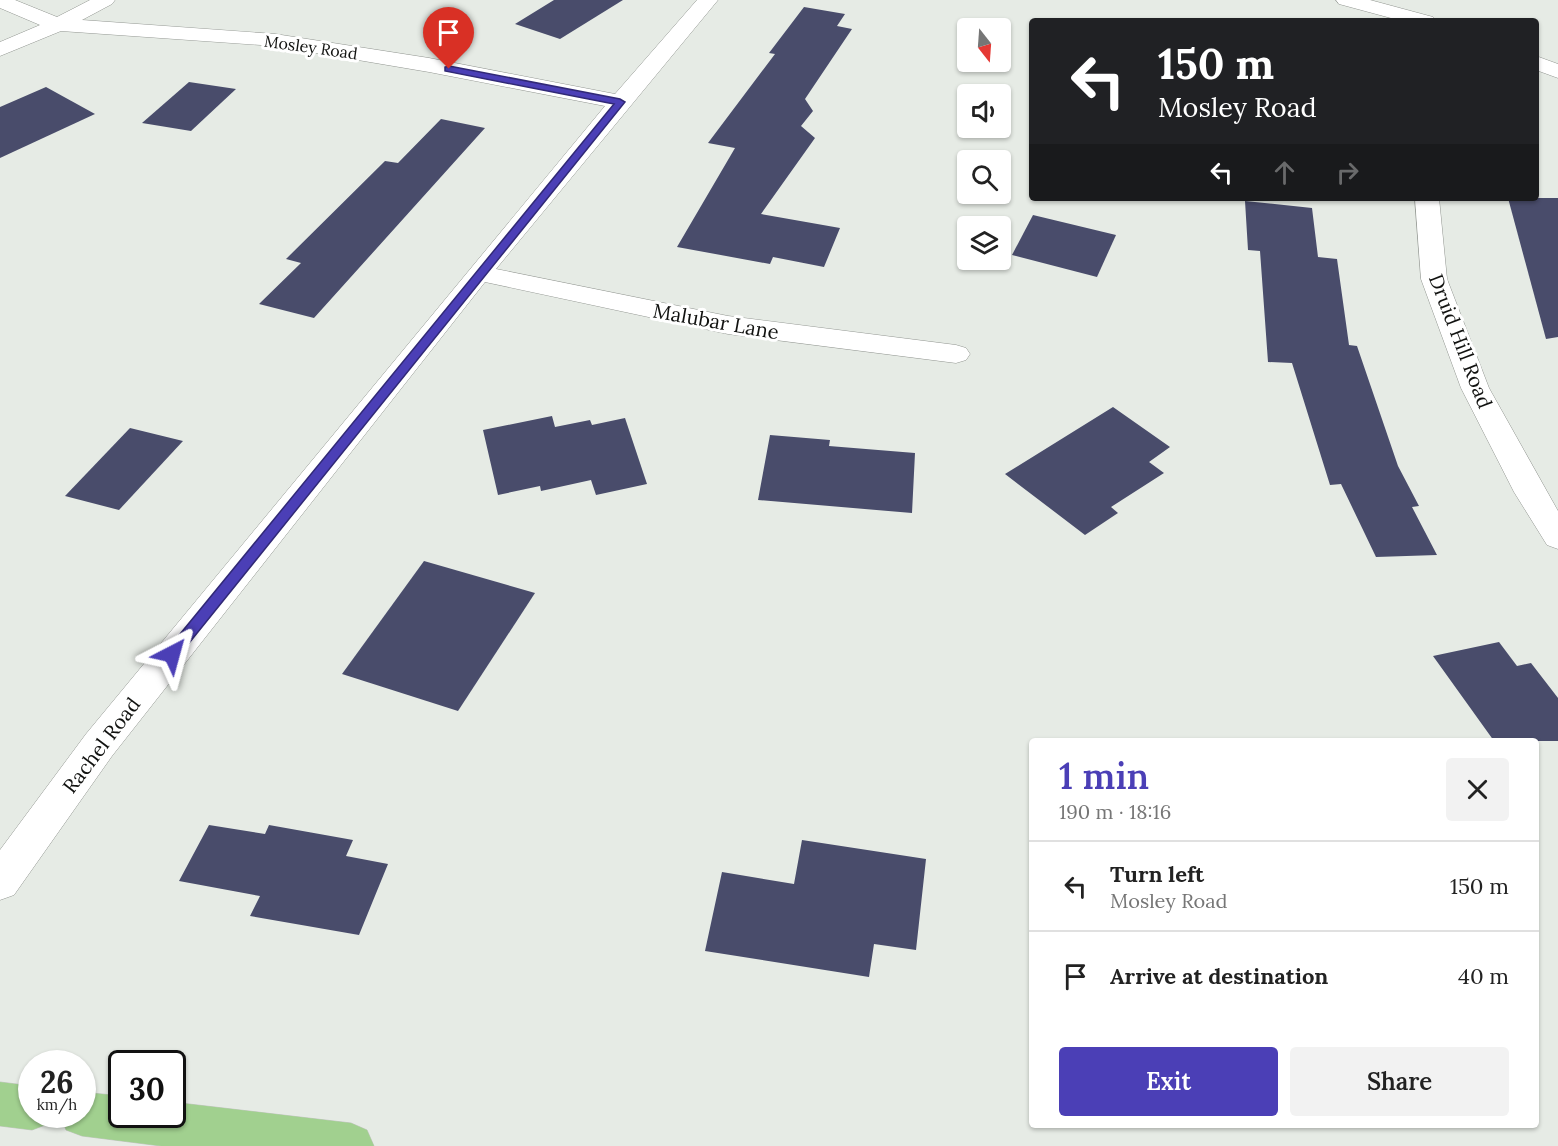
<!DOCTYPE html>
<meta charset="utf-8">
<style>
body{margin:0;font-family:Lora,serif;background:#f2f2f2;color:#222;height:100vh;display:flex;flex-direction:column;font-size:22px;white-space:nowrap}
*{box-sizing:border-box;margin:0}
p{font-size:20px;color:#767676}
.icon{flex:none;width:33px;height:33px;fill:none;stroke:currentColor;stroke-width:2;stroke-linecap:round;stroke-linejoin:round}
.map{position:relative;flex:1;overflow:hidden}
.side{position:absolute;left:1029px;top:738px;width:510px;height:390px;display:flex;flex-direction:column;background:#fff;border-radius:6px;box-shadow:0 2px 4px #0004}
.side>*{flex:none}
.top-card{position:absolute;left:1029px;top:18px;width:510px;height:183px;border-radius:6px;box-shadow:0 2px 4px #0004;background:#202124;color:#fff;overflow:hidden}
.needle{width:39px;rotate:163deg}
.fabs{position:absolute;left:957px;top:18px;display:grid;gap:12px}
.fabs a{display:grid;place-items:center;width:54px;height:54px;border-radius:6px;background:#fff;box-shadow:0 2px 4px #0004;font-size:30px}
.speed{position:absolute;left:18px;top:1050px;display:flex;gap:12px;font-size:30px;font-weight:700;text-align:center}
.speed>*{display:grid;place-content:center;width:78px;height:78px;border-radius:50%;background:#fff;box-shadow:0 2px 4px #0004;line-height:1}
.speed small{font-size:15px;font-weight:400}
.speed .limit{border:3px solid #111;border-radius:9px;background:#fff;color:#111}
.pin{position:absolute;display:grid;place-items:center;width:51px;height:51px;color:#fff;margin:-62px -26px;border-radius:50% 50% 50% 0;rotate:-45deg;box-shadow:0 0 6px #0007}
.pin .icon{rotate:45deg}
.me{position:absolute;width:66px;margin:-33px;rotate:39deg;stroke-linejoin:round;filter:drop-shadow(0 0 4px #0008)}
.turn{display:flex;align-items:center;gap:21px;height:126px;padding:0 30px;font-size:27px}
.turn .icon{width:78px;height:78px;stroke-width:2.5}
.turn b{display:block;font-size:42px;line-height:51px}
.lanes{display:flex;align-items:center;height:57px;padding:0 30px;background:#0003;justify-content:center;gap:30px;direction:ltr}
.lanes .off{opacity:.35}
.round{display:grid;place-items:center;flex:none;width:63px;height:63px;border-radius:6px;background:#f2f2f2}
.head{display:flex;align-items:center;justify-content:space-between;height:102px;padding:0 30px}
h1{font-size:36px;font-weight:600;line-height:45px;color:#4b3fb6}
.button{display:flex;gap:12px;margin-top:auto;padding:12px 30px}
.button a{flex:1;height:69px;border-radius:6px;background:#4b3fb6;color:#fff;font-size:24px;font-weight:600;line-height:69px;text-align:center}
.button a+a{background:#f2f2f2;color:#222}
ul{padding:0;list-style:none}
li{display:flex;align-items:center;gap:18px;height:90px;padding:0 30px;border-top:2px solid #e0e0e0}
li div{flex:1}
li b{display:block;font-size:22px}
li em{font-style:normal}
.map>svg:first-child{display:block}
.building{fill:#494c6b}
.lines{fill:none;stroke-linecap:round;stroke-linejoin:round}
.minor-casing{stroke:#919590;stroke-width:1}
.major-casing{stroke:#c6c6c6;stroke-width:1}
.minor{fill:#fff;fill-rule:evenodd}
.major{fill:#a1d08f;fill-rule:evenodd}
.route{fill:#4b3fb6;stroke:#312976;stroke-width:1.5}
.labels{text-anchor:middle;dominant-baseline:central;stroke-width:6;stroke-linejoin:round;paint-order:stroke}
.far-street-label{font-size:16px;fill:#111210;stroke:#fff}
.street-label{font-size:20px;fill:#111210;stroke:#fff}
</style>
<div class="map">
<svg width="1558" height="1146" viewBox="0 0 1558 1146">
<rect width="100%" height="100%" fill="#e6ebe5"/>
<!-- building -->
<g class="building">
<path d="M 554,0 L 623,0 L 560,39 L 515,24 Z"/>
<path d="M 804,7 L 845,14 L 837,26 L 852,29 L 805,99 L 813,111 L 801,126 L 815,138 L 761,214 L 840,228 L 824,267 L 773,257 L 770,264 L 677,247 L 735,148 L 708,143 L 775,54 L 769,53 Z"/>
<path d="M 189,82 L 236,89 L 191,131 L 142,123 Z"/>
<path d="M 46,87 L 95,114 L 0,158 L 0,107 Z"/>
<path d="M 441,119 L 485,128 L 314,318 L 259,304 L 301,263 L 286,259 L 385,161 L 398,163 Z"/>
<path d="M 1508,198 L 1558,198 L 1558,337 L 1546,339 Z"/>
<path d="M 1245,201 L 1312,208 L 1318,257 L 1337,259 L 1349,345 L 1357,346 L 1398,466 L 1419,506 L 1412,507 L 1437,555 L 1376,557 L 1341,484 L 1330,485 L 1292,363 L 1268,362 L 1260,251 L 1248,250 Z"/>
<path d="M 1033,215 L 1116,235 L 1097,277 L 1012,255 Z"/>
<path d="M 1113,407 L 1170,447 L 1149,462 L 1164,473 L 1111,507 L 1118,513 L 1085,535 L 1005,474 Z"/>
<path d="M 552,416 L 555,427 L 590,420 L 592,425 L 625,418 L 647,484 L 596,495 L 591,480 L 541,491 L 540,486 L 498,495 L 483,430 Z"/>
<path d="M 130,428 L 183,441 L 119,510 L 65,496 Z"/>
<path d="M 770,435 L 830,440 L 829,446 L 915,453 L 912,513 L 758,500 Z"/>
<path d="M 424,561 L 535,593 L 458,711 L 342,674 Z"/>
<path d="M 1499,642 L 1517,666 L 1531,663 L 1558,698 L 1558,741 L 1494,741 L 1433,656 Z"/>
<path d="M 209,825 L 265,834 L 269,825 L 353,840 L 346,856 L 388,864 L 359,935 L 250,916 L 260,896 L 179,881 Z"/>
<path d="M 802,840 L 926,859 L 916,950 L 874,944 L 869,977 L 705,951 L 722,872 L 794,884 Z"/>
</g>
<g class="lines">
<defs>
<g id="minor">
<path d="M 0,0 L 15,0 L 57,17 L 90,0 L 115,0 L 112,4 L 82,20 L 275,34 L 429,58 L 615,94 L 697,0 L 718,0 L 496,269 L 728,316 L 956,345 L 966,348 L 970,354 L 966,360 L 956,363 L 728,334 L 485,282 L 112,756 L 14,895 L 0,900 L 0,850 L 86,734 L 605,106 L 429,72 L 275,46 L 61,31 L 0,56 L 0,42 L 40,25 L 0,8 Z"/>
<path d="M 1336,0 L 1370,0 L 1433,17 L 1436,21 L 1402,21 L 1339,4 Z"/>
<path d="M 1536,56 L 1558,64 L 1558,78 L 1536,70 Z"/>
<path d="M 1415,198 L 1439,198 L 1447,279 L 1489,388 L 1558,511 L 1558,549 L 1547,545 L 1514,492 L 1461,388 L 1421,279 Z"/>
</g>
<g id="major">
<path d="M 0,1082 L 32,1086 L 32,1114 L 52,1114 L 48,1124 L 32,1130 L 0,1126 Z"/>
<path d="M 82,1092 L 122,1096 L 122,1114 L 172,1114 L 172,1102 L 351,1123 L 367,1130 L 374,1146 L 161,1146 L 82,1136 L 66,1130 L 60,1114 L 82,1114 Z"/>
</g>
</defs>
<!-- minor casing -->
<use href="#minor" class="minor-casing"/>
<!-- major casing -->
<use href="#major" class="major-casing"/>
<!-- minor -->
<use href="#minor" class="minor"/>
<!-- major -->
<use href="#major" class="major"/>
</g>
<!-- route -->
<path class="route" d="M 449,66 L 620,99 L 625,102 L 177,658 L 167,658 L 165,654 L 167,650 L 614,104 L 445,71 L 445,67 Z"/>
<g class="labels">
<!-- far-street labels -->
<g class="far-street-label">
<text transform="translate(311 47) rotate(8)">Mosley Road</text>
</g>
<!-- street labels -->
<g class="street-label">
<text transform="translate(716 321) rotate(10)">Malubar Lane</text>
<text transform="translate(1461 341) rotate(69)">Druid Hill Road</text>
<text transform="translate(101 745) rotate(-53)">Rachel Road</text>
</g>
</g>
</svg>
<div class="fabs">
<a><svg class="needle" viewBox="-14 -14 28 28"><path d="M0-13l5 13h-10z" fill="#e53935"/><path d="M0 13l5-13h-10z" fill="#767676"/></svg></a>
<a><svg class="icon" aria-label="sound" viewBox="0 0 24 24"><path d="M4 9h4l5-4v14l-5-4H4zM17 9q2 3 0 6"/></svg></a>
<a><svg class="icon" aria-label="search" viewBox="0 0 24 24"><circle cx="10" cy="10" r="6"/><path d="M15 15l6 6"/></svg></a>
<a><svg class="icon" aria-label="layers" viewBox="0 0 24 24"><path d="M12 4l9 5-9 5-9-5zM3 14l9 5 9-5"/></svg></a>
</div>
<div class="speed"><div>26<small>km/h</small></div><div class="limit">30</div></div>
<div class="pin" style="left:449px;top:69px;background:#d93025"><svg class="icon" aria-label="arrive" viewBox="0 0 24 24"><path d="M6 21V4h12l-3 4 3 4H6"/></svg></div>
<svg class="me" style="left:172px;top:654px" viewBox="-20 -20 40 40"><path d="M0-17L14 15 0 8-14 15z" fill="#4b3fb6" stroke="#fff" stroke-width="4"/></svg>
<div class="top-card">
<div class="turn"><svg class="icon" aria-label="left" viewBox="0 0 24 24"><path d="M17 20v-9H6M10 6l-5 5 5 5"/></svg><div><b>150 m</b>Mosley Road</div></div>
<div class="lanes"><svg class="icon" aria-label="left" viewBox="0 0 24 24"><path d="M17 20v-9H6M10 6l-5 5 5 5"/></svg><svg class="icon off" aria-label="ahead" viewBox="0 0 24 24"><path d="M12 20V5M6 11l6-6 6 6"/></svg><svg class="icon off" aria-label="right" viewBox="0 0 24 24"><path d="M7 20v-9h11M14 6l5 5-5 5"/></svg></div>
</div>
<section class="side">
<div class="head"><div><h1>1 min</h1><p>190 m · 18:16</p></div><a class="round"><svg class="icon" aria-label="close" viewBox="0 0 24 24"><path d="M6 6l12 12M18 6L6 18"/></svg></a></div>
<ul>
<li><svg class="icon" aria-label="left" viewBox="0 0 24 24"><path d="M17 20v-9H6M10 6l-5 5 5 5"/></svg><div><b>Turn left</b><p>Mosley Road</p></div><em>150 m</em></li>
<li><svg class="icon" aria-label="arrive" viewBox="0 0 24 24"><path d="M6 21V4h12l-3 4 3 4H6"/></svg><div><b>Arrive at destination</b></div><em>40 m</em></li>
</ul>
<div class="button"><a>Exit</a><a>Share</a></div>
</section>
</div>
